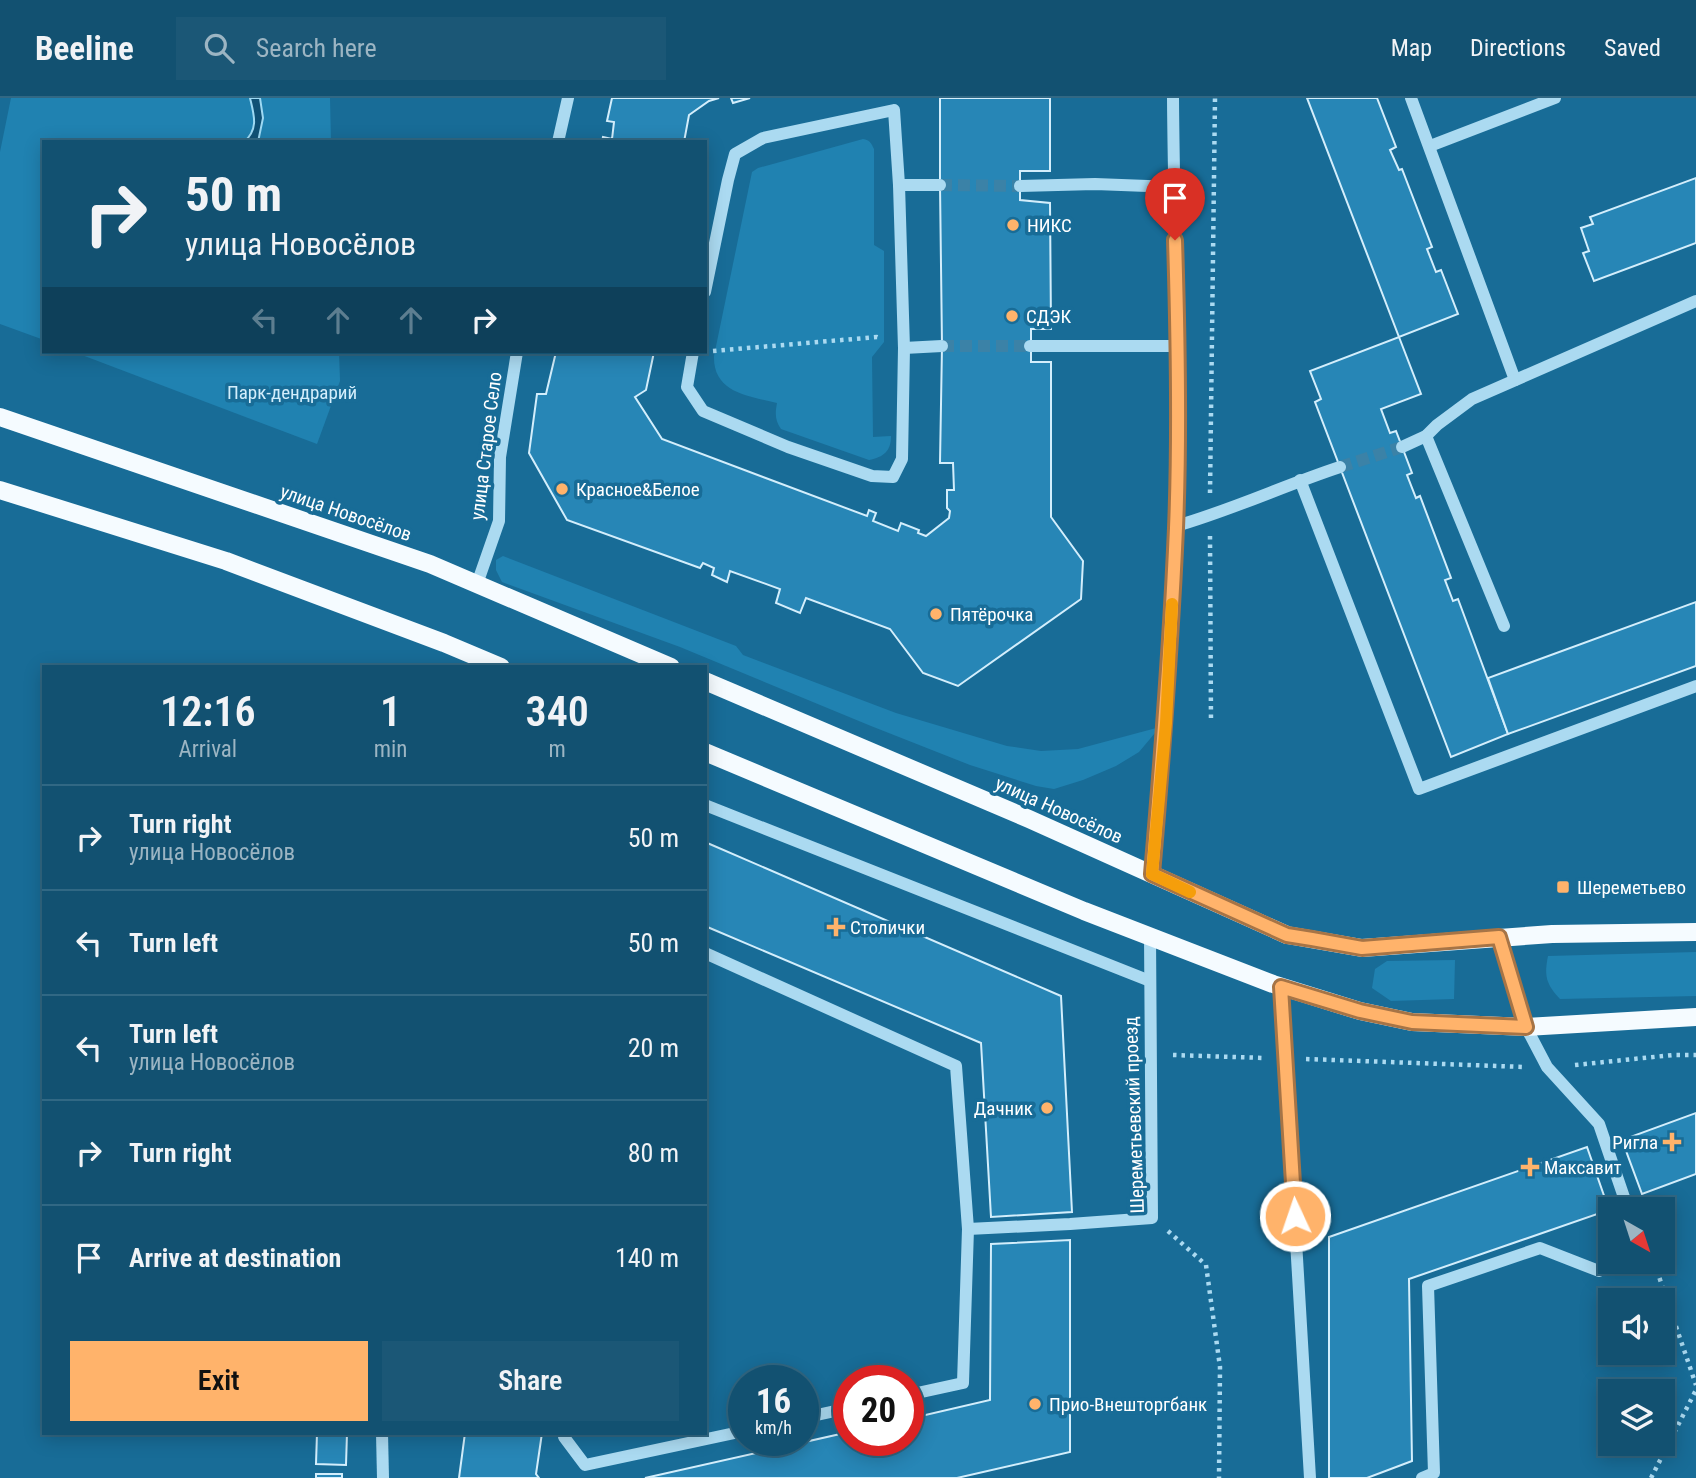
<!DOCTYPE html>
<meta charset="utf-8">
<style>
body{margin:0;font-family:"Roboto Condensed",sans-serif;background:#1b5776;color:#f1f3f6;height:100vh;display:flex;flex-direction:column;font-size:26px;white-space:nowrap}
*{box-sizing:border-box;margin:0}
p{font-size:23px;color:#9cb5c3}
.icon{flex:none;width:38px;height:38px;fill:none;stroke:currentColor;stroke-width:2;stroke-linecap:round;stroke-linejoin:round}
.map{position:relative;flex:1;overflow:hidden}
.drawer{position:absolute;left:42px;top:567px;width:665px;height:770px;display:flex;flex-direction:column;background:#125171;border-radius:0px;box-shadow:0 4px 18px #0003,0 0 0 2px #316884}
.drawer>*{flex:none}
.banner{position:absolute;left:42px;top:42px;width:665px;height:214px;border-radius:0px;box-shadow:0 4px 18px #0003,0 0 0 2px #316884;background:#125171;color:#f1f3f6;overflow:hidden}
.needle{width:46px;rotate:141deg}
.controls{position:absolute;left:1598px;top:1099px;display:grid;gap:14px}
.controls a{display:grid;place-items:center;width:77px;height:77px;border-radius:0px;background:#125171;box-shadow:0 4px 18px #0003,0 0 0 2px #316884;font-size:35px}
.speed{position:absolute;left:728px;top:1267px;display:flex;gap:14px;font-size:35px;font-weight:700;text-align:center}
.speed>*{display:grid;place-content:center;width:91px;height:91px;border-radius:50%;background:#125171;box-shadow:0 4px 18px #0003,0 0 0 2px #316884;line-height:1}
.speed small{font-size:18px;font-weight:400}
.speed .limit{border:10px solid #d22;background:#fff;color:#111}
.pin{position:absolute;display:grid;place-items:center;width:60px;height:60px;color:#fff;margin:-72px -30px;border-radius:50% 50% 50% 0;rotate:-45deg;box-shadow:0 0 7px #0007}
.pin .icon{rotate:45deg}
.me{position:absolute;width:77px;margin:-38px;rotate:357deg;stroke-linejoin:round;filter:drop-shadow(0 0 5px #0008)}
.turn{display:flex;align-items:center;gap:24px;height:147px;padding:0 28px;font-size:32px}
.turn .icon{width:91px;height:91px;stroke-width:2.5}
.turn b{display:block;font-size:49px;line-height:60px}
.lanes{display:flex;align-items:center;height:66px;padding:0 28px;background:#0003;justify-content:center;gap:35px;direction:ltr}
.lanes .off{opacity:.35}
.eta{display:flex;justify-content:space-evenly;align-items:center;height:119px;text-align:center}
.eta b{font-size:42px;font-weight:600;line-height:49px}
.cta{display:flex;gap:14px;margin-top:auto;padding:14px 28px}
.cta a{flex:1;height:80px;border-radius:0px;background:#ffb36b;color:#111;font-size:28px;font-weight:600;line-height:80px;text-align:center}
.cta a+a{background:#1b5776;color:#f1f3f6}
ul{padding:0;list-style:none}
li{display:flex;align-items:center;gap:21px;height:105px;padding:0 28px;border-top:2px solid #316884}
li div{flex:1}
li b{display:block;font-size:26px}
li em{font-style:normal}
header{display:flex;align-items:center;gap:42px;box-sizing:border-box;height:98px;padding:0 35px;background:#125171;border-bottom:2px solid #316884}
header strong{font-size:33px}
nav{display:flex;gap:38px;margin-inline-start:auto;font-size:24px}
.search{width:490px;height:63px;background:#1b5776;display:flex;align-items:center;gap:18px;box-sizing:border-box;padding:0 24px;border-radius:0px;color:#9cb5c3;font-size:26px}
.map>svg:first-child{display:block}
.green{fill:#2082b1}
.water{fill:#105175;stroke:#9ed9f3;stroke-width:2}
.building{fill:#2786b6;stroke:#d3eefc;stroke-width:2}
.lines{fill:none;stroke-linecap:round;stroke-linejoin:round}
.minor-tunnel{stroke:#3b82a7;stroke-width:12;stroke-dasharray:12 6;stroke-linecap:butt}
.path{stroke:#abdaf1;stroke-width:4.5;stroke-dasharray:3.5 5;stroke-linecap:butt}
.minor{stroke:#abdaf1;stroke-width:12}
.major{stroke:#f5fbff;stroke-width:18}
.route-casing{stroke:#a67446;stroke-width:18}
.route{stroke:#ffb36b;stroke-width:12}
.slow{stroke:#f59e0b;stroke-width:12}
.poi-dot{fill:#ffb36b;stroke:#186c97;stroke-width:2.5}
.labels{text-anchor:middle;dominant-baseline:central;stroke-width:7;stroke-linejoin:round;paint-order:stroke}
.poi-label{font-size:19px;fill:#fff;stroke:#186c97;text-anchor:start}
.park-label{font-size:19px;fill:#d3eefc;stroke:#186c97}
.street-label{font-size:19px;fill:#fff;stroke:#186c97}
</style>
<header>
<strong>Beeline</strong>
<div class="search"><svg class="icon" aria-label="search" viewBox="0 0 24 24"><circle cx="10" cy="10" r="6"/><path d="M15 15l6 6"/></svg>Search here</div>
<nav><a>Map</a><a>Directions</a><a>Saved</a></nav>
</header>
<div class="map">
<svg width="1696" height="1380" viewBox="0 0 1696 1380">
<rect width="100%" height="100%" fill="#186c97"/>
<!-- green -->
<g class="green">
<path d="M 11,0 L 330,0 L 331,44 L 44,44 L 44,242 L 0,226 L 0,54 Z"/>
<path d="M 863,41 C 870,42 871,45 874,51 L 874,147 L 884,153 L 884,244 L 872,259 L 873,339 L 891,338 C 891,353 884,359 869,362 L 781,331 C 775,322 775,316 777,305 C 749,298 713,295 714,258 L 752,74 L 758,70 Z"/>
<path d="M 74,254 L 339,254 L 340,283 L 317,346 Z"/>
<path d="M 503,458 L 736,548 L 743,557 L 896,615 L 1007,648 L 1041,653 L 1078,651 L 1160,629 L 1139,654 L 1116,668 L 1083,682 L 1054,691 L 1036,688 L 970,667 L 871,628 L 680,549 L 502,484 L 496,472 L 496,462 Z"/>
<path d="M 1696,854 L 1696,898 L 1560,901 C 1546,886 1544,878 1548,858 Z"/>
<path d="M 1455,862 L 1454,901 L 1391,903 L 1372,890 L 1375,871 L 1387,863 Z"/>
</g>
<!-- water -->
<path class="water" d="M 250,0 L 260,0 L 263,20 L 258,44 L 244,44 C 259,31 254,17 250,0 Z"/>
<!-- building -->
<g class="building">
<path d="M 612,0 L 719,0 L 709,3 L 689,17 L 684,44 L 602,44 L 603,39 L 612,41 L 614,24 L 607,23 Z"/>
<path d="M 731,0 L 750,0 L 733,5 Z"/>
<path d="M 940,0 L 1050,0 L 1050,73 L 1020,73 L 1020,102 L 1050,105 L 1051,231 L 1031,231 L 1031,264 L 1051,264 L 1051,419 L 1083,463 L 1081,501 L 958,588 L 923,575 L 890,531 L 806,500 L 800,515 L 776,505 L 780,491 L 730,473 L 727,484 L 712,477 L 714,470 L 703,465 L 700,470 L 567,422 L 529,355 L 537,296 L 546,296 L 556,254 L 654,254 L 646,292 L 635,299 L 662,341 L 867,418 L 869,412 L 876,415 L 873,423 L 898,433 L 901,425 L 919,432 L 918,435 L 926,438 L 949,420 L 950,413 L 947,410 L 947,392 L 954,392 L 953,365 L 940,365 L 942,248 L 940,87 Z"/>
<path d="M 1307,0 L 1377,0 L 1396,49 L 1390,52 L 1399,72 L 1402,71 L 1432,149 L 1427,151 L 1436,174 L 1441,172 L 1458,216 L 1399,239 Z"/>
<path d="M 1696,80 L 1696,145 L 1594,183 L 1583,155 L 1589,153 L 1581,130 L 1593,126 L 1590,119 Z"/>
<path d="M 1399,239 L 1421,296 L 1381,311 L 1390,335 L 1396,333 L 1412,375 L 1407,377 L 1416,400 L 1420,398 L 1451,480 L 1445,482 L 1453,503 L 1458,501 L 1508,636 L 1451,659 L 1315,304 L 1321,301 L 1310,273 Z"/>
<path d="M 1696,504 L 1696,568 L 1508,636 L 1488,580 Z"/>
<path d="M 705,744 L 1061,898 L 1072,1114 L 991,1119 L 981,945 L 705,828 Z"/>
<path d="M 1696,1015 L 1696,1076 L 1642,1096 L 1622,1042 Z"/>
<path d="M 1587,1049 L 1609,1112 L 1409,1181 L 1412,1363 L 1367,1380 L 1329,1380 L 1329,1139 Z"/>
<path d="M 1070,1142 L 1070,1354 L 957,1380 L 645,1380 L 849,1334 L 849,1342 L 908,1342 L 908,1321 L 990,1302 L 991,1146 Z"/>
<path d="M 317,1335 L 347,1335 L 346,1367 L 316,1366 Z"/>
<path d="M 465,1335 L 542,1335 L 536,1376 L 539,1380 L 459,1380 Z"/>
<rect x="316" y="1376" width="26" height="4"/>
</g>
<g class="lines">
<!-- minor-tunnel -->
<g class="minor-tunnel">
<path d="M 940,87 L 1020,88"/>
<path d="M 942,248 L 1030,248"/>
<path d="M 1340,369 L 1402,349"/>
</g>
<!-- path -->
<g class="path">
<path d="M 713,253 L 877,239 L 882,241"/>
<path d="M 1210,395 L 1215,0"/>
<path d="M 1210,438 L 1211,625"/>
<path d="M 1173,957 L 1265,960"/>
<path d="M 1306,961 L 1524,969"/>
<path d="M 1575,967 L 1673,957 L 1696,957"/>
<path d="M 1168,1133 L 1206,1167 L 1220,1269 L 1219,1380"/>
<path d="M 1654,1164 L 1696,1287"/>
<path d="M 1651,1380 L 1696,1292"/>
</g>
<!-- minor -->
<g class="minor">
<path d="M 1411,0 L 1515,282"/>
<path d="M 558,44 L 568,0"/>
<path d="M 1430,48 L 1555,0"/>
<path d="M 899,87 L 940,87"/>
<path d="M 1020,88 L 1095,86 L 1174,89"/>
<path d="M 1030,248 L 1178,248"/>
<path d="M 904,250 L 942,248"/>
<path d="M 693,254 L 687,289 L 703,313 L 788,349 L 872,378 L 893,379 L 902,361 L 904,250 L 899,87 L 894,12 L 763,40 L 735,56 L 728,82 L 705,194"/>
<path d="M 1402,349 L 1426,338"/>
<path d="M 1300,382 L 1419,691 L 1696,588"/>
<path d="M 1176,428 C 1232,412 1285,387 1340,369"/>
<path d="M 477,486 L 499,423 L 500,359 L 517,254"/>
<path d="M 1504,528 L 1426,338 L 1437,327 L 1472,301 L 1696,203"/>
<path d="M 705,707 L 1150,883"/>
<path d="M 1152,776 C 1162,660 1172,545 1176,428 C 1181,285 1174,143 1173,0"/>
<path d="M 1498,839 L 1526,929 L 1547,969 L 1599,1026 L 1628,1111"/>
<path d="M 705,855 L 956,968 L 968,1131 L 963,1285 L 908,1297"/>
<path d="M 1281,889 L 1310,1380"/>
<path d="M 968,1131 L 1070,1126 L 1152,1120 L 1150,838"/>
<path d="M 803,1320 L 849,1310"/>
<path d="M 382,1335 L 383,1380"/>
<path d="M 565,1335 L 564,1339 L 585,1367 L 744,1333"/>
<path d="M 1422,1380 L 1434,1375 L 1428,1188 L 1540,1150 L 1599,1173 L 1617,1164"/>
</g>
<!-- major -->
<g class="major">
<path d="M 0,319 L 430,466 L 671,569"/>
<path d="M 0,392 L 226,463 L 444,545 L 501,569"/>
<path d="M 705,583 L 1029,721 L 1287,837 L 1362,850 L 1552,836 L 1696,834"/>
<path d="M 705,654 L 1084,813 L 1273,886 L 1360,913 L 1412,924 L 1526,929 L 1696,919"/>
</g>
</g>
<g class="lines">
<defs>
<path id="route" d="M 1175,142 C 1178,238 1180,334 1176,430 C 1171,546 1162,661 1152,776 L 1287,837 L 1312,841 L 1362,850 L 1499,839 L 1526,929 L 1412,924 L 1360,913 L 1281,889 L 1295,1118"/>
</defs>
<!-- route casing -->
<use href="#route" class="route-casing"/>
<!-- route -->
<use href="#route" class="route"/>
<!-- slow -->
<path class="slow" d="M 1172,506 L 1166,625 L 1152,776 L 1190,794"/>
</g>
<!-- markers -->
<g class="poi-dot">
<circle cx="1013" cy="127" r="7"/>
<circle cx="1012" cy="218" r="7"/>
<circle cx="562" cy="391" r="7"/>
<circle cx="936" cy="516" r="7"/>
<rect x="1556" y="782" width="14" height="14" rx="3.5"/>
<path d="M832.5 818.5h7v7h7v7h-7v7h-7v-7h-7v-7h7z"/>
<circle cx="1047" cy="1010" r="7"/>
<path d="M1668.5 1033.5h7v7h7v7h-7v7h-7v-7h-7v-7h7z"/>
<path d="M1526.5 1058.5h7v7h7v7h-7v7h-7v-7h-7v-7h7z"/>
<circle cx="1035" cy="1306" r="7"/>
</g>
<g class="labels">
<!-- poi labels -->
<g class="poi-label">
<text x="1027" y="127">НИКС</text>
<text x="1026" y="218">СДЭК</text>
<text x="576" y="391">Красное&amp;Белое</text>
<text x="950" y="516">Пятёрочка</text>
<text x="1577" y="789">Шереметьево</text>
<text x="850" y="829">Столички</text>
<text x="1033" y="1010" text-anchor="end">Дачник</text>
<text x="1658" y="1044" text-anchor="end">Ригла</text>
<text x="1544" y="1069">Максавит</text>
<text x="1049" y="1306">Прио-Внешторгбанк</text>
</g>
<!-- park labels -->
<g class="park-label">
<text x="292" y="294">Парк-дендрарий</text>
</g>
<!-- street labels -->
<g class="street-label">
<text transform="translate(486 348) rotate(-83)">улица Старое Село</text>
<text transform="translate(346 415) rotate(19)">улица Новосёлов</text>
<text transform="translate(1059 712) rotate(24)">улица Новосёлов</text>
<text transform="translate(1134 1017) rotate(-92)">Шереметьевский проезд</text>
</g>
</g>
</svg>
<div class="controls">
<a><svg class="needle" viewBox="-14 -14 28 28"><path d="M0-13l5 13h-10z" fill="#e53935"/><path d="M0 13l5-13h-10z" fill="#9cb5c3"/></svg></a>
<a><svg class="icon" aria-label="sound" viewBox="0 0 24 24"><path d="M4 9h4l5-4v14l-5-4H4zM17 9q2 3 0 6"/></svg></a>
<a><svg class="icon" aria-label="layers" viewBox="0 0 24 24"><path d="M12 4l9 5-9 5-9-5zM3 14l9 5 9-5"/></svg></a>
</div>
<div class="speed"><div>16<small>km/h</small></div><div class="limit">20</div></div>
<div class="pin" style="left:1175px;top:142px;background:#d93025"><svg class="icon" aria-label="arrive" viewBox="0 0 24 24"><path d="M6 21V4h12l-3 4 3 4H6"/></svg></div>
<svg class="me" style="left:1295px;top:1118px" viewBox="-20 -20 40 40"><circle r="17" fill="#ffb36b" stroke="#fff" stroke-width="3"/><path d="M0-11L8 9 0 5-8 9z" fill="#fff"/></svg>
<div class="banner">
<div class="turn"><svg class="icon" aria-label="right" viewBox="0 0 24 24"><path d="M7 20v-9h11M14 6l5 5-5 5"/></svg><div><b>50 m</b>улица Новосёлов</div></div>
<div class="lanes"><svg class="icon off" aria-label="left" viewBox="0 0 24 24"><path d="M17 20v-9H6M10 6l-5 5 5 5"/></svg><svg class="icon off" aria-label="ahead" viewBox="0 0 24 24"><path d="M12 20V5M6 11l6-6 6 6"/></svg><svg class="icon off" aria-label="ahead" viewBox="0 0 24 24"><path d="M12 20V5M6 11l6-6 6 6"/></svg><svg class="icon" aria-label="right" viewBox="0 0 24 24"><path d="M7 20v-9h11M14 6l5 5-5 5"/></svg></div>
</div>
<section class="drawer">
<div class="eta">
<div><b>12:16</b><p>Arrival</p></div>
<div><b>1</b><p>min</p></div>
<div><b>340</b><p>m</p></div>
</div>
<ul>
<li><svg class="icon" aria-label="right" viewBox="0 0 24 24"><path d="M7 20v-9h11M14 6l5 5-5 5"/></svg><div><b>Turn right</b><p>улица Новосёлов</p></div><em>50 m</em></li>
<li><svg class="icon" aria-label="left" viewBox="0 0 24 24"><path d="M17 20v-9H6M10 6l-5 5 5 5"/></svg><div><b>Turn left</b></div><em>50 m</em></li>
<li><svg class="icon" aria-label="left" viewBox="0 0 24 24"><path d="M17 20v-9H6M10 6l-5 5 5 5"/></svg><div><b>Turn left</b><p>улица Новосёлов</p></div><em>20 m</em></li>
<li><svg class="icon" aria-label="right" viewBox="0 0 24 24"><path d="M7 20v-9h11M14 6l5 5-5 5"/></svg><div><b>Turn right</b></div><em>80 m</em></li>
<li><svg class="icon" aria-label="arrive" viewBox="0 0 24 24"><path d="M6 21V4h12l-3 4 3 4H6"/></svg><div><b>Arrive at destination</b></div><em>140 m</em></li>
</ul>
<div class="cta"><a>Exit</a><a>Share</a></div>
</section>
</div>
